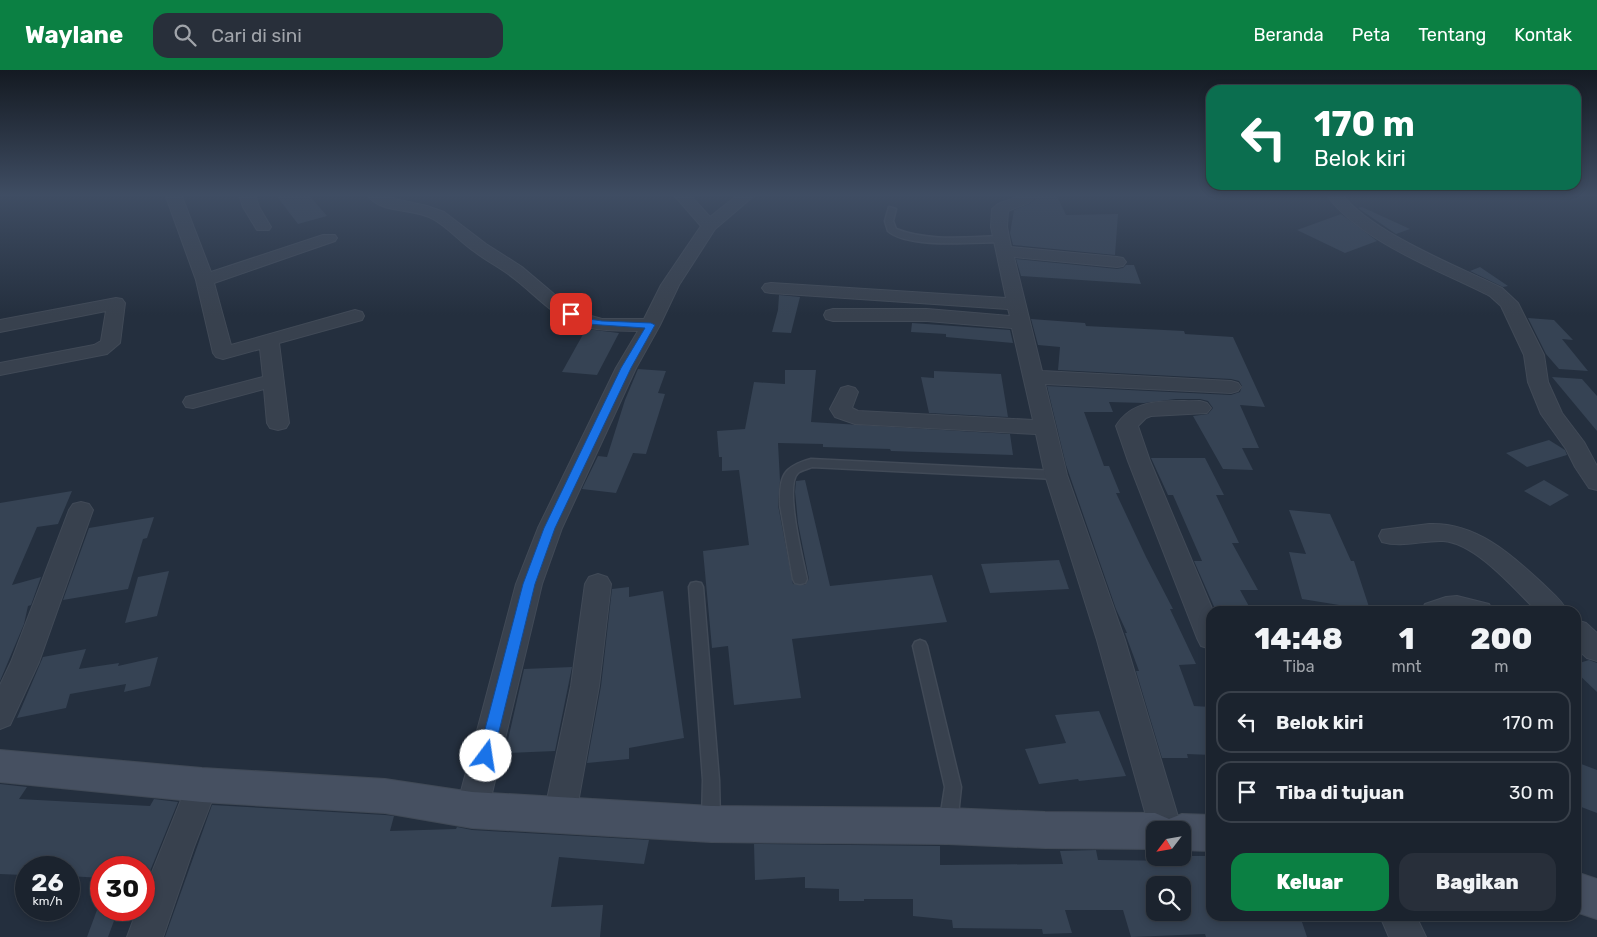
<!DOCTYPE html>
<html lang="id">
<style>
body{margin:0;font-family:Rubik,sans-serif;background:#282f3a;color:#f1f3f6;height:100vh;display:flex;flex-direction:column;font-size:19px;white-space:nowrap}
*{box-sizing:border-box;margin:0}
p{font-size:16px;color:#a0a4aa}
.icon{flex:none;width:28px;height:28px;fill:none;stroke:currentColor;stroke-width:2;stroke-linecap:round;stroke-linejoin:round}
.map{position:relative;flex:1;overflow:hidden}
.details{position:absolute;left:1206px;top:536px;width:375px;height:315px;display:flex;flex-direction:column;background:#1b232e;border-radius:15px;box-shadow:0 2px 8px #0003,0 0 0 1px #39404a}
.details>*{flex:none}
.guide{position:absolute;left:1206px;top:15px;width:375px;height:105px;border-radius:15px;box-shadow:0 2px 8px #0003,0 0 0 1px #39404a;background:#0b6e4f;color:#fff;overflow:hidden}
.needle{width:32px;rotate:239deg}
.tools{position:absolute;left:1146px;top:751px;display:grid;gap:10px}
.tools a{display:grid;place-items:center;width:45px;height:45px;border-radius:10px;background:#1b232e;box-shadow:0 2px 8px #0003,0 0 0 1px #39404a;font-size:25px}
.speed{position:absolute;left:15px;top:786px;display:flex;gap:10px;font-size:25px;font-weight:700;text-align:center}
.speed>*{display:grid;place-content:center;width:65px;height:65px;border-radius:50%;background:#1b232e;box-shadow:0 2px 8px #0003,0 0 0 1px #39404a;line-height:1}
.speed small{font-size:12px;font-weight:400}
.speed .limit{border:8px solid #d22;background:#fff;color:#111}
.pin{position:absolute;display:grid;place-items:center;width:42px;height:42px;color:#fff;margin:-21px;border-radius:10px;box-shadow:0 2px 8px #0006}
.me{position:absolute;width:55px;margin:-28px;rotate:14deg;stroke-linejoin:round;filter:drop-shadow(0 0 4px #0008)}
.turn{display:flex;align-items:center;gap:18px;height:105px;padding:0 25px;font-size:22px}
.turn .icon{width:65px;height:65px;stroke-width:2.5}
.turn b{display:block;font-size:35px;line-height:42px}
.eta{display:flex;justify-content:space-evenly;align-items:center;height:85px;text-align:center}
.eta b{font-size:30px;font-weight:800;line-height:35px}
.cta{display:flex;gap:10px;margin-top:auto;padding:10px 25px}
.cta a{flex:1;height:58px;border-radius:15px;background:#0b8043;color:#fff;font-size:20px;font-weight:800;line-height:58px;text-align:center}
.cta a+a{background:#282f3a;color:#f1f3f6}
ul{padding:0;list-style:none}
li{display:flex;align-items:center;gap:15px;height:62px;margin:0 10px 8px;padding:0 15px;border:2px solid #39404a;border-radius:15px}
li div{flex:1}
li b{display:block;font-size:19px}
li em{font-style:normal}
header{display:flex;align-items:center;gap:30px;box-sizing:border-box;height:70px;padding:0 25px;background:#0b8043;color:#fff}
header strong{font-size:24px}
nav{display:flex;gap:28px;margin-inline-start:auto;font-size:18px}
.search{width:350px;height:45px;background:#282f3a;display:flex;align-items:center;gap:12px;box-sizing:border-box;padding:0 18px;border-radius:15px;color:#a0a4aa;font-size:19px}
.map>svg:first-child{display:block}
.building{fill:#364354;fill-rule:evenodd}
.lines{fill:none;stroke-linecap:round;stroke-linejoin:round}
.service-casing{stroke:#414a57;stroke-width:3}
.minor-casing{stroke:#414a57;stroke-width:2}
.secondary-casing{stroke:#414a57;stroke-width:2}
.service{fill:#38414e;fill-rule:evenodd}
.minor{fill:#38414e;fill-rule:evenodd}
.secondary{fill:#465061;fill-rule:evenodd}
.route{fill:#1a73e8;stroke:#114b97}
</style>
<header>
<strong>Waylane</strong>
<div class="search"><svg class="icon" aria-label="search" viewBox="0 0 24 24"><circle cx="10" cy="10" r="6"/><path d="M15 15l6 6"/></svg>Cari di sini</div>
<nav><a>Beranda</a><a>Peta</a><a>Tentang</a><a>Kontak</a></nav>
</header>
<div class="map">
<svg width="1597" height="867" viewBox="0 0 1597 867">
<rect width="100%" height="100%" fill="#242f3e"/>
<!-- building -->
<g class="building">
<path d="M 275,124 L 308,124 L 327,146 L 298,154 Z"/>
<path d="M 1035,126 L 1057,126 L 1066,145 L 1118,144 L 1115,185 L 1013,175 L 1010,163 L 1014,140 L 1029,134 L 1035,129 Z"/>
<path d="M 1362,137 L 1410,159 L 1396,164 L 1358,138 Z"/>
<path d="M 1341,144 L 1377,171 L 1345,183 L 1297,160 Z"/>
<path d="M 1016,189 L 1117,199 L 1123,198 L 1126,195 L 1134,195 L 1141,214 L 1021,206 Z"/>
<path d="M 1480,197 L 1508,216 L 1503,217 L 1470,201 Z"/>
<path d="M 779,225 L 800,227 L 791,263 L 772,262 L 778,240 Z"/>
<path d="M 1528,248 L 1554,250 L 1573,270 L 1562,269 L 1588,301 L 1559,299 L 1546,284 Z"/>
<path d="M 1031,249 L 1085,253 L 1086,256 L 1184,261 L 1185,264 L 1233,267 L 1265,337 L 1240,335 L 1259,378 L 1242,378 L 1253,400 L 1223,399 L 1193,346 L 1208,344 L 1213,338 L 1208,331 L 1200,329 L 1176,329 L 1144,333 L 1109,332 L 1113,342 L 1084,342 L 1104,396 L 1109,396 L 1120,423 L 1116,423 L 1146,487 L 1173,539 L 1170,539 L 1196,594 L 1179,595 L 1194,636 L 1211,637 L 1211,685 L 1187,684 L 1188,688 L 1162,688 L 1136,601 L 1139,601 L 1125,563 L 1127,563 L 1116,539 L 1066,395 L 1047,316 L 1231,325 L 1240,322 L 1242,316 L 1239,311 L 1231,309 L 1058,300 L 1060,277 L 1038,275 Z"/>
<path d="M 912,253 L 1010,260 L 1013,273 L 946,267 L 946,264 L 911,262 Z"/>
<path d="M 586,259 L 619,263 L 597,305 L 562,302 Z"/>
<path d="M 638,299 L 666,301 L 658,323 L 665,324 L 646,384 L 633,383 L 616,423 L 582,419 L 598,386 L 607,387 L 625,330 Z"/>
<path d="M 785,300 L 816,300 L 811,352 L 1010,364 L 1013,385 L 891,381 L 890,379 L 823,377 L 823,374 L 778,373 L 780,411 L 778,435 L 793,514 L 805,515 L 809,509 L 798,453 L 795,422 L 796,411 L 805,410 L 830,516 L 932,505 L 947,552 L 792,569 L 801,628 L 734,635 L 728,576 L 712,578 L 703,481 L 749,475 L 739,400 L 722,401 L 722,387 L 719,387 L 717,361 L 745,359 L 754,312 L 785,314 Z"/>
<path d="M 934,301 L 1001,304 L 1008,347 L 929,343 L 921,307 L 934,308 Z"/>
<path d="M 1552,307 L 1582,309 L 1597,326 L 1597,361 Z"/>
<path d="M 1549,370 L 1565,380 L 1567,385 L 1527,397 L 1506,383 Z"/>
<path d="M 1151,388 L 1205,388 L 1224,425 L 1216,425 L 1239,473 L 1232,473 L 1258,520 L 1240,520 L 1251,540 L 1216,541 L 1194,491 L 1202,491 L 1173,425 L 1168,425 Z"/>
<path d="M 1544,410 L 1569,425 L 1550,436 L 1524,421 Z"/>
<path d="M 72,421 L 58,454 L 37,457 L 12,515 L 41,507 L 31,535 L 28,536 L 24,554 L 0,611 L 0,433 Z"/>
<path d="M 1289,440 L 1330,444 L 1351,491 L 1354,491 L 1370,540 L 1302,529 L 1289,482 L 1306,484 Z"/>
<path d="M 154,447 L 147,468 L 143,469 L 128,519 L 63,530 L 89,458 Z"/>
<path d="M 1059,490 L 1069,519 L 990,523 L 981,494 Z"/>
<path d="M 169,501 L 157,546 L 125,553 L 138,507 Z"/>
<path d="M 629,517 L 629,527 L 663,521 L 684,668 L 629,678 L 629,689 L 587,693 L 601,616 L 612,519 Z"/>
<path d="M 86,579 L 79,599 L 119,593 L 118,596 L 158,587 L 150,616 L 124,622 L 126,614 L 70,624 L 66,638 L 17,648 L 43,587 Z"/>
<path d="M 1589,590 L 1597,593 L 1597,622 L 1576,602 L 1576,594 Z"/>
<path d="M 572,597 L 555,681 L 505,683 L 524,599 Z"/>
<path d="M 1099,641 L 1126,706 L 1079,711 L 1078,709 L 1039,714 L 1025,679 L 1066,673 L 1055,645 Z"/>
<path d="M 1576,692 L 1597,700 L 1597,743 L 1576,735 Z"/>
<path d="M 0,714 L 27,717 L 19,729 L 150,736 L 154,729 L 178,732 L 146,811 L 144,811 L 144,798 L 101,798 L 101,808 L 69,806 L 69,798 L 26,798 L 23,805 L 0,804 Z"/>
<path d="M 212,735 L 385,745 L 394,746 L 390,761 L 456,759 L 457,757 L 472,760 L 649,770 L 644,794 L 559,787 L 551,837 L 603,835 L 600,867 L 165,867 Z"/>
<path d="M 754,774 L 940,776 L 940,795 L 1063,794 L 1060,781 L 1096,780 L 1098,790 L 1185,791 L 1184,786 L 1211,786 L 1211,846 L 1300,846 L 1307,867 L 1206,867 L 1205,864 L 1131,867 L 1123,840 L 1065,840 L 1072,863 L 1043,864 L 1042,859 L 953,858 L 952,850 L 913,846 L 913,829 L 864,829 L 864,831 L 839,831 L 839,819 L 805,818 L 805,807 L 755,810 ZM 1155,815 L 1182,815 L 1182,842 L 1155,842 Z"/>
<path d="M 97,840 L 118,840 L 108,867 L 87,867 Z"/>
</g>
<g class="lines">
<defs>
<g id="service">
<path d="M 889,137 L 896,139 L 893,151 L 896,159 C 929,172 967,167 1002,166 L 1006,169 L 1002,172 C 975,172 908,179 888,161 L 885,151 Z"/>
<path d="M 811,389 L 1056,401 L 1062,405 L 1056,409 L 812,397 C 808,399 801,400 798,403 C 784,416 803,490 807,509 L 805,513 L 800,514 L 795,513 L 793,509 L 780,435 C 780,406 782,397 811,389 Z"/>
<path d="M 696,512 L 701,513 L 703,517 L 719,710 L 720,751 L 717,757 L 711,759 L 705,757 L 702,751 L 703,710 L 689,517 L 691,513 Z"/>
<path d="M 920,570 L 925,572 L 927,576 L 961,717 L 957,755 L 954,761 L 948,763 L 942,761 L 939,755 L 945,717 L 913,576 L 915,572 Z"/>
</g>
<g id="minor">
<path d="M 165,124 L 181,124 L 211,202 L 323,165 L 335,165 L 337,168 L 335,171 L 214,213 L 231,275 L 355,240 L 362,242 L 364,246 L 362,250 L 279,273 L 289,353 L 286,358 L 278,360 L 270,358 L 267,353 L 264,319 L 193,338 L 186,337 L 183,332 L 186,327 L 263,307 L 260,279 L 223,289 L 216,287 L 213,283 L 196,210 Z"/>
<path d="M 239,124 L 255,124 L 259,137 L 271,157 L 269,160 L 257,160 L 243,137 Z"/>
<path d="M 366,124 L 384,124 L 395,129 L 427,136 L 444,142 L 486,174 L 522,197 L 561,230 L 584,244 L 602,249 L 644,249 L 661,215 L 701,156 L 673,124 L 689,124 L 710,147 L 739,124 L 756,124 L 715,159 L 679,215 L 660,255 L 636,298 L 562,458 L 542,514 L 488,740 L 483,751 L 472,755 L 461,751 L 456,740 L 516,514 L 538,458 L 616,298 L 638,261 C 615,261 592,261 571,252 C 550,242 534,224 516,210 C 503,199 488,192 475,182 C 460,172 449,158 433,149 C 413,137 381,145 366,124 Z"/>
<path d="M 1017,124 L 1033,124 L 1034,128 L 1028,133 L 1008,141 L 1007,157 L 1011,177 L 1117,187 L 1123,188 L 1126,192 L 1123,196 L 1117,197 L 1014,187 L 1042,301 L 1231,311 L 1238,313 L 1241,317 L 1238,321 L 1231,323 L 1045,314 L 1067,405 L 1125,570 L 1182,760 L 1155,760 L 1155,771 L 1150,760 L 1097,570 L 1045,405 L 1036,364 L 855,354 L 835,347 L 830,339 L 841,318 L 848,316 L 855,318 L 858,322 L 852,338 L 858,341 L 1033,350 L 1012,258 L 927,251 L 833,251 L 826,249 L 824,245 L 826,241 L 833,239 L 927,239 L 1010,246 L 1008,239 L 771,223 L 765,222 L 762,218 L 765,214 L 771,213 L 1006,228 L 991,157 L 992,139 L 998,134 L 1017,127 Z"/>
<path d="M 1326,124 L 1342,124 C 1370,162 1459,197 1502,218 L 1518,233 L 1544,285 L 1548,312 L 1562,343 L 1584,372 L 1597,396 L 1597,420 L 1589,418 L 1575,397 L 1566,379 L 1541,344 L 1528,312 L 1524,285 L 1501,236 L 1490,226 C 1439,200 1359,171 1326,124 Z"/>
<path d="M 116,228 L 122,229 L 125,233 L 120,273 L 107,284 L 0,305 L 0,293 L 94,275 L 101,271 L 106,241 L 0,262 L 0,250 Z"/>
<path d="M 1200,331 L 1207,333 L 1211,338 L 1207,343 L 1151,346 L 1146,348 L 1138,356 L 1150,391 L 1213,541 L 1211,541 L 1211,579 L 1201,576 L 1197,568 L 1128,391 L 1116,356 C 1134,326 1169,332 1200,331 Z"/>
<path d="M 81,432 L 89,434 L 93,440 L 39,592 L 10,655 L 0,659 L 0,615 L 11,592 L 69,440 L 73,434 Z"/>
<path d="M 1429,454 C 1475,452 1510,483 1542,513 C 1551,522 1562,530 1567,541 L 1537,541 C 1515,520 1476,473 1443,471 C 1423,470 1402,478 1382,472 L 1379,466 L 1382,460 Z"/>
<path d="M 598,504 L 607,507 L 611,514 L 599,616 L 576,744 L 571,755 L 560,759 L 549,755 L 544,744 L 571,616 L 585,514 L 589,507 Z"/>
<path d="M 1457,526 L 1489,534 L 1493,541 L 1421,541 L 1425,534 L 1446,527 Z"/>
<path d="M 1576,550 L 1586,553 L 1597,563 L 1597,591 L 1587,588 L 1576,578 Z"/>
<path d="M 202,700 L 213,705 L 218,715 L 194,777 L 163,867 L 127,867 L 137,840 L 144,840 L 144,822 L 191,705 Z"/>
<path d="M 1380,846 L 1416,846 L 1426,867 L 1389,867 Z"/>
</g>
<g id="secondary">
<path d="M 0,680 L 202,698 L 385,709 L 472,722 L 711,736 L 948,738 L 1045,742 L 1155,743 L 1169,749 L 1182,744 L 1211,745 L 1211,781 L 1182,780 L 1182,760 L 1155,760 L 1155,779 L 1045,778 L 948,774 L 711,772 L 472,758 L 385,743 L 202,732 L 0,712 Z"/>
<path d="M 1576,802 L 1597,809 L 1597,849 L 1576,842 Z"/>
</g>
</defs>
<!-- service casing -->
<use href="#service" class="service-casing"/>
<!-- minor casing -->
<use href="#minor" class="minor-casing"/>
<!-- secondary casing -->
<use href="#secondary" class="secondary-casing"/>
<!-- service -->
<use href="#service" class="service"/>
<!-- minor -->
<use href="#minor" class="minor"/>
<!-- secondary -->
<use href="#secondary" class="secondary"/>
</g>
<!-- sky -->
<linearGradient id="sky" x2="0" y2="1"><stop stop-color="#141a22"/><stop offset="0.51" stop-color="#3f4d63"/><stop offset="1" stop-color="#3f4d63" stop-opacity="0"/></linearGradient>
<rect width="1597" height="245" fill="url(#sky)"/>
<!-- route -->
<path class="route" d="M 568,242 L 571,242 L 589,249 L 602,251 L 651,253 L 655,255 L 631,298 L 555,458 L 535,514 L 493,686 L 491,690 L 486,692 L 480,690 L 478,686 L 523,514 L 544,458 L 621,298 L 645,258 L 587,254 L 568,246 Z"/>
</svg>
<div class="tools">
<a><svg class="needle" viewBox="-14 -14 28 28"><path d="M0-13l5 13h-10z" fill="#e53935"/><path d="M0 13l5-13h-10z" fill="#a0a4aa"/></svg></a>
<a><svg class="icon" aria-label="search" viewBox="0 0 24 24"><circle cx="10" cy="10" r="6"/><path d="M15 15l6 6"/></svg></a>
</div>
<div class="speed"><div>26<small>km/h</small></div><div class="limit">30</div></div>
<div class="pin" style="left:571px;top:244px;background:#d93025"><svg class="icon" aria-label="arrive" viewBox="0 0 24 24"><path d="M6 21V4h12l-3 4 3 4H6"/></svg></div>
<svg class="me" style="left:486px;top:686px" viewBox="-20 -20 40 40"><circle r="19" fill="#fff"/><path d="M0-13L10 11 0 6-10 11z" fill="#1a73e8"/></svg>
<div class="guide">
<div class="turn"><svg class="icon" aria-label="left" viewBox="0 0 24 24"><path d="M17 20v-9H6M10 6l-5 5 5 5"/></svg><div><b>170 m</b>Belok kiri</div></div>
</div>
<section class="details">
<div class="eta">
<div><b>14:48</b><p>Tiba</p></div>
<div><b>1</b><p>mnt</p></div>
<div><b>200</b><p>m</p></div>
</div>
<ul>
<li><svg class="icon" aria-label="left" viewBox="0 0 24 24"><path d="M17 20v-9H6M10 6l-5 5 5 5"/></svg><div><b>Belok kiri</b></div><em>170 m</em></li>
<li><svg class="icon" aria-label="arrive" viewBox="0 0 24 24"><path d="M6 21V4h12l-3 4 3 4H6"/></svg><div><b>Tiba di tujuan</b></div><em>30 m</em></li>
</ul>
<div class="cta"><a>Keluar</a><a>Bagikan</a></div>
</section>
</div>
